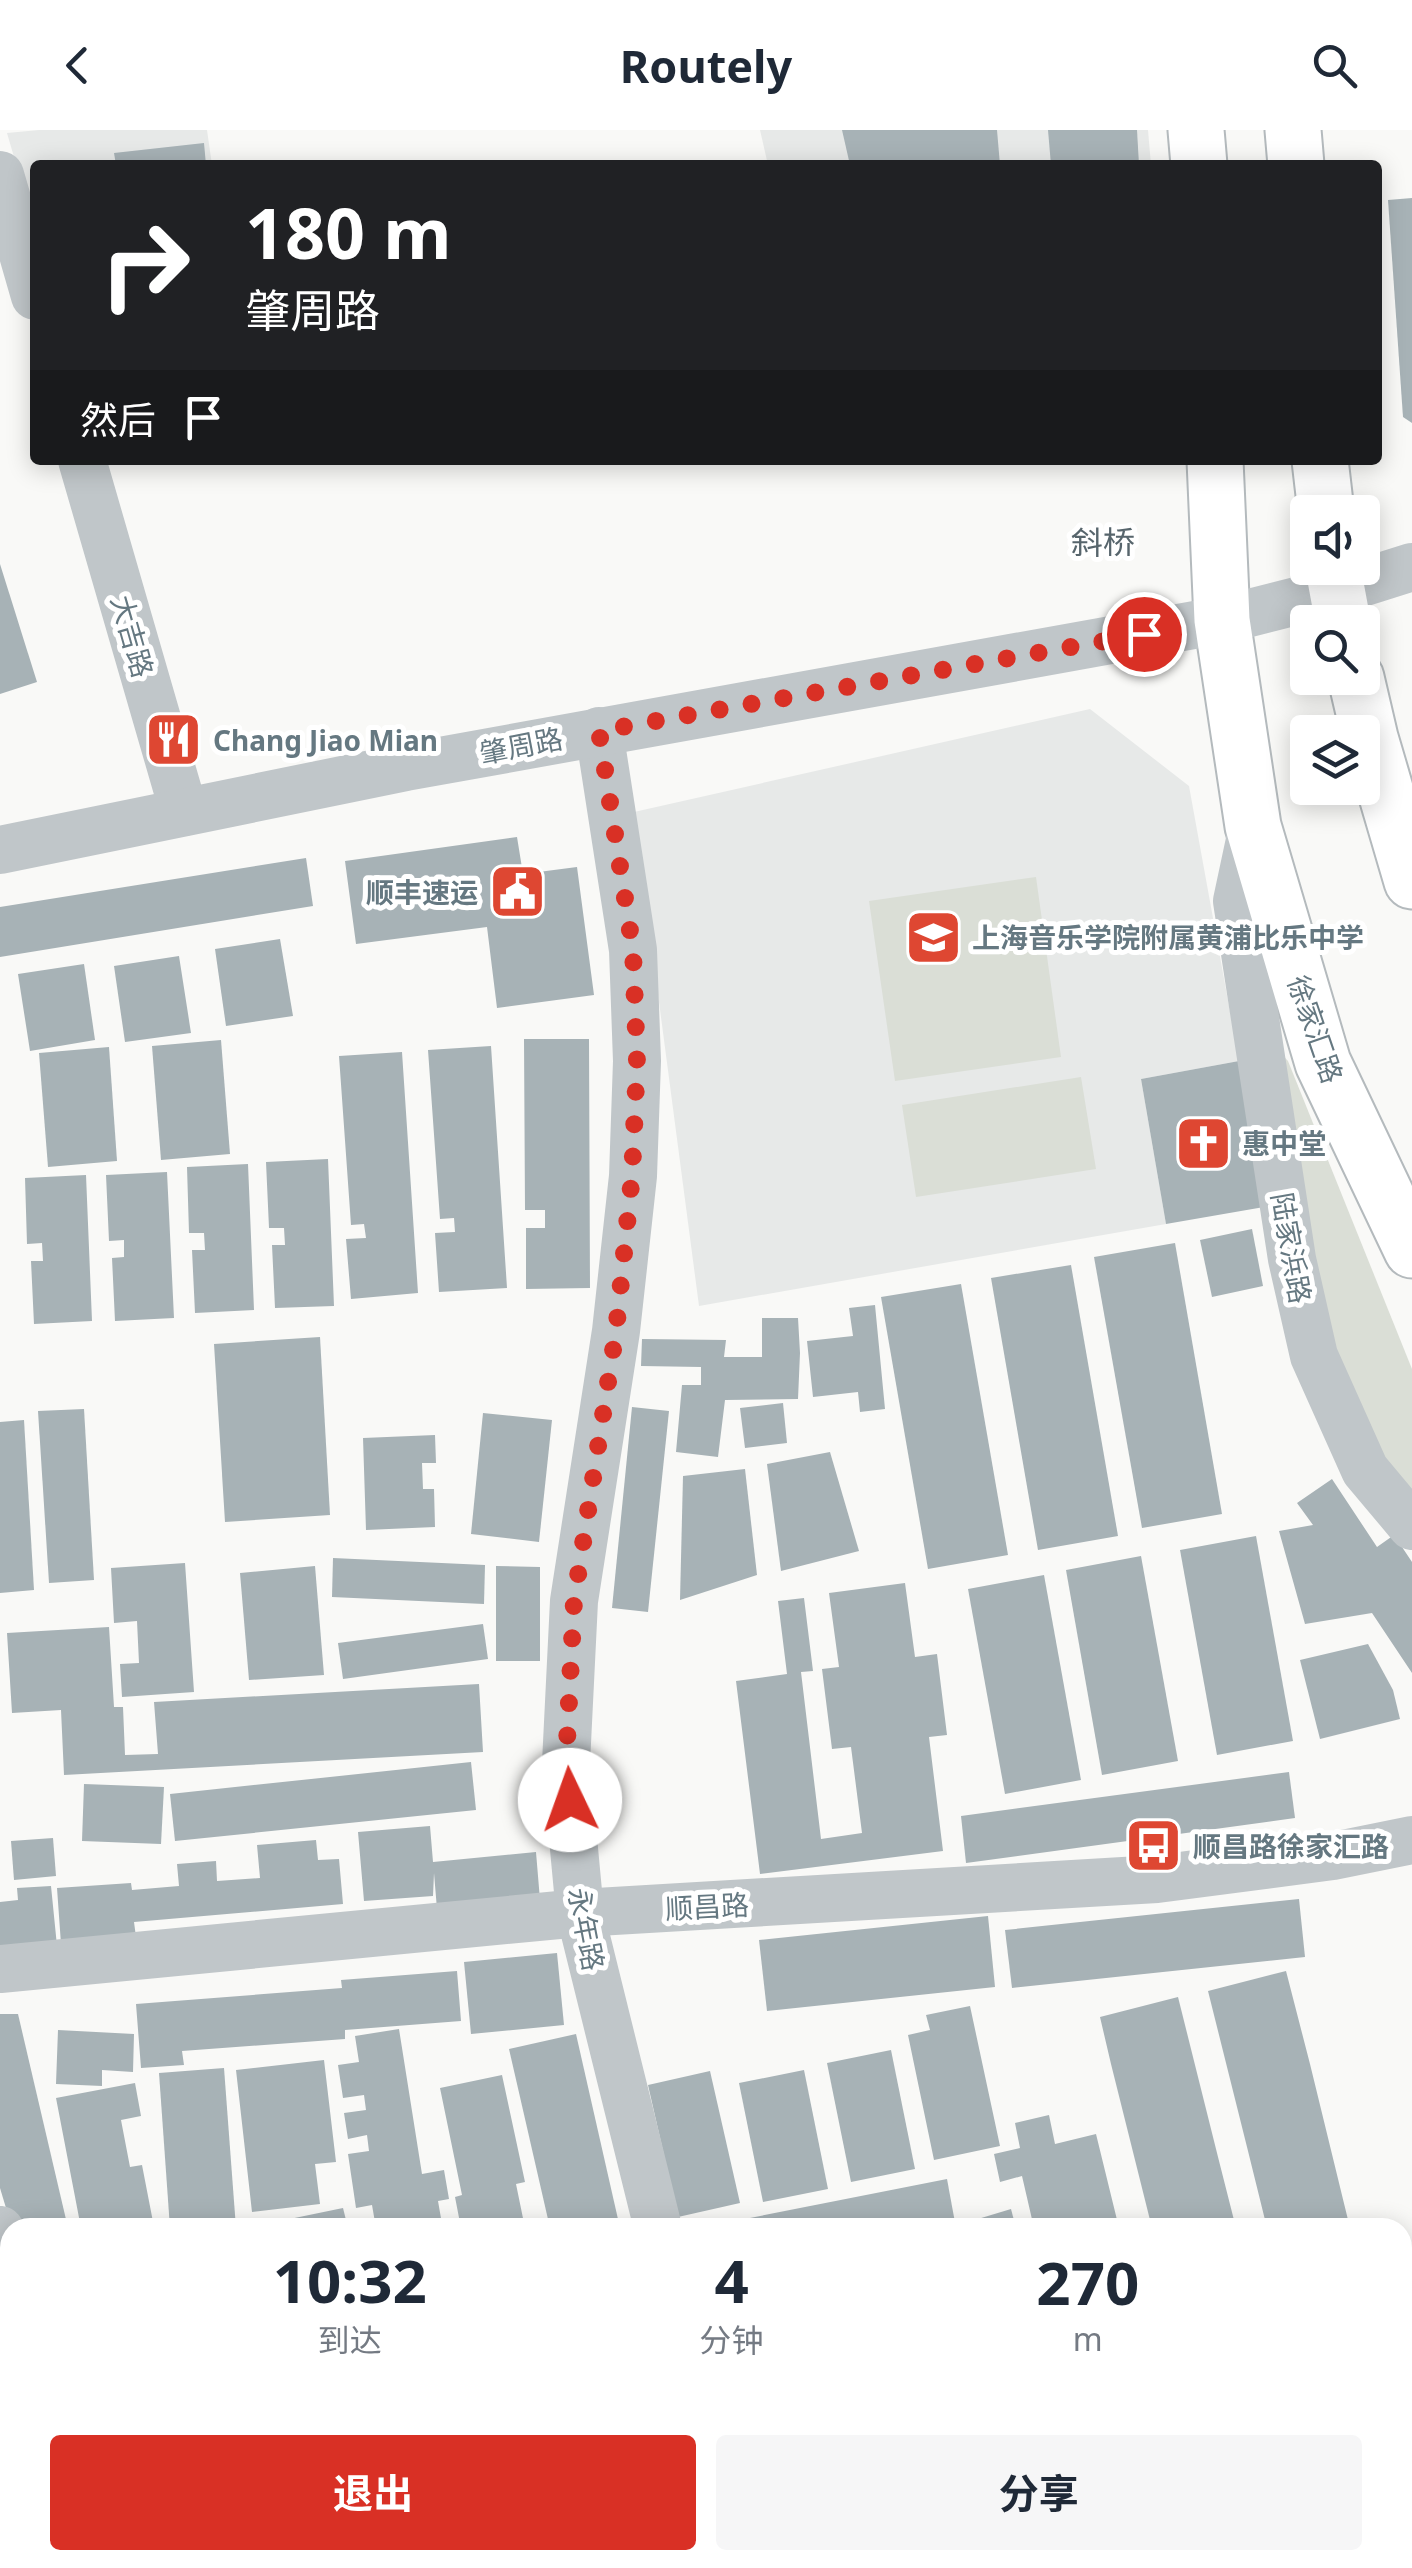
<!DOCTYPE html>
<html lang="zh">
<meta charset="utf-8">
<style>
body{margin:0;font-family:"Noto Sans","Noto Sans SC",sans-serif;background:#f6f6f7;color:#1f2937;height:100vh;display:flex;flex-direction:column;font-size:38px;white-space:nowrap}
*{box-sizing:border-box;margin:0}
p{font-size:32px;color:#747a83}
.icon{flex:none;width:55px;height:55px;fill:none;stroke:currentColor;stroke-width:2;stroke-linecap:round;stroke-linejoin:round}
.map{position:relative;flex:1;overflow:hidden}
.sheet{position:absolute;left:0px;top:2088px;width:1412px;height:352px;display:flex;flex-direction:column;background:#fff;border-radius:30px 30px 0 0;box-shadow:0 5px 25px #0003}
.sheet>*{flex:none}
.guide{position:absolute;left:30px;top:30px;width:1352px;height:305px;border-radius:10px;box-shadow:0 5px 25px #0003;background:#202124;color:#fff;overflow:hidden}
.controls{position:absolute;left:1290px;top:365px;display:grid;gap:20px}
.controls a{display:grid;place-items:center;width:90px;height:90px;border-radius:10px;background:#fff;box-shadow:0 5px 25px #0003;font-size:50px}
.pin{position:absolute;display:grid;place-items:center;width:85px;height:85px;color:#fff;margin:-42px;border:5px solid #fff;border-radius:50%;box-shadow:0 2px 10px #0007}
.me{position:absolute;width:110px;margin:-55px;rotate:357deg;stroke-linejoin:round;filter:drop-shadow(0 0 8px #0008)}
.turn{display:flex;align-items:center;gap:35px;height:210px;padding:0 50px;font-size:45px}
.turn .icon{width:130px;height:130px;stroke-width:2.5}
.turn b{display:block;font-size:70px;line-height:85px}
.then{display:flex;align-items:center;height:95px;padding:0 50px;background:#0003;gap:20px;font-size:38px}
.eta{display:flex;justify-content:space-evenly;align-items:center;height:170px;text-align:center}
.eta b{font-size:60px;font-weight:700;line-height:70px}
.action{display:flex;gap:20px;margin-top:auto;padding:20px 50px}
.action a{flex:1;height:115px;border-radius:10px;background:#d93025;color:#fff;font-size:40px;font-weight:700;line-height:115px;text-align:center}
.action a+a{background:#f6f6f7;color:#1f2937}
header{display:flex;justify-content:space-between;align-items:center;height:130px;padding:0 50px;background:#fff;font-size:45px;font-weight:700}
.map>svg:first-child{display:block}
.built{fill:#e7e9e8}
.green{fill:#daded6}
.building{fill:#a7b2b6}
.lines{fill:none;stroke-linecap:round;stroke-linejoin:round}
.major-casing{stroke:#b4babd;stroke-width:59}
.minor{stroke:#c0c6c9;stroke-width:48}
.major{stroke:#fff;stroke-width:55}
.route{stroke:#d93025;stroke-width:18;stroke-dasharray:0 32.4}
.labels{text-anchor:middle;dominant-baseline:central;stroke-width:10;stroke-linejoin:round;paint-order:stroke}
.street-label{font-size:28px;fill:#657881;stroke:#fff}
.poi-label{font-size:28px;font-weight:bold;fill:#657881;stroke:#fff;text-anchor:start}
.quarter-label{font-size:32px;fill:#57656c;stroke:#fff}
</style>
<header><svg class="icon" aria-label="back" viewBox="0 0 24 24"><path d="M15 5l-7 7 7 7"/></svg>Routely<svg class="icon" aria-label="search" viewBox="0 0 24 24"><circle cx="10" cy="10" r="6"/><path d="M15 15l6 6"/></svg></header>
<div class="map">
<svg width="1412" height="2438" viewBox="0 0 1412 2438">
<rect width="100%" height="100%" fill="#f9f9f7"/>
<!-- built -->
<g class="built">
<path d="M 39,0 L 207,0 L 212,35 L 35,35 L 35,99 L 7,3 Z"/>
<path d="M 760,0 L 1148,0 L 1151,35 L 768,35 Z"/>
<path d="M 1090,579 L 1189,656 L 1239,931 L 1141,949 L 1166,1094 L 699,1176 L 634,682 Z"/>
</g>
<!-- green -->
<g class="green">
<path d="M 1036,747 L 1061,927 L 895,951 L 869,771 Z"/>
<path d="M 1272,914 L 1288,931 L 1412,1239 L 1412,1368 L 1384,1336 L 1328,1219 Z"/>
<path d="M 1081,947 L 1096,1039 L 916,1067 L 902,975 Z"/>
</g>
<!-- building -->
<g class="building">
<path d="M 842,0 L 997,0 L 1000,35 L 850,35 Z"/>
<path d="M 1048,0 L 1137,0 L 1139,35 L 1051,35 Z"/>
<path d="M 204,13 L 206,35 L 116,35 L 114,23 Z"/>
<path d="M 1412,68 L 1412,293 L 1403,287 L 1388,70 Z"/>
<path d="M 0,434 L 37,552 L 0,564 Z"/>
<path d="M 517,707 L 523,744 L 577,737 L 594,865 L 497,878 L 487,797 L 356,814 L 345,731 Z"/>
<path d="M 306,728 L 313,776 L 0,827 L 0,777 Z"/>
<path d="M 280,809 L 293,886 L 226,896 L 215,819 Z"/>
<path d="M 179,826 L 191,903 L 125,912 L 114,836 Z"/>
<path d="M 84,834 L 95,910 L 30,921 L 18,844 Z"/>
<path d="M 524,909 L 589,909 L 590,1158 L 526,1159 L 526,1098 L 545,1098 L 545,1080 L 525,1080 Z"/>
<path d="M 221,910 L 230,1024 L 161,1030 L 152,916 Z"/>
<path d="M 491,916 L 507,1158 L 439,1162 L 435,1103 L 455,1102 L 454,1088 L 440,1089 L 428,920 Z"/>
<path d="M 109,917 L 117,1031 L 48,1037 L 39,923 Z"/>
<path d="M 402,922 L 418,1163 L 351,1169 L 346,1109 L 366,1108 L 364,1094 L 351,1095 L 339,926 Z"/>
<path d="M 1239,931 L 1264,1077 L 1166,1094 L 1141,949 Z"/>
<path d="M 328,1029 L 334,1176 L 275,1178 L 272,1115 L 285,1115 L 284,1098 L 269,1098 L 266,1032 Z"/>
<path d="M 248,1034 L 254,1180 L 195,1183 L 192,1120 L 205,1120 L 204,1103 L 189,1103 L 187,1037 Z"/>
<path d="M 167,1042 L 174,1188 L 115,1191 L 112,1128 L 124,1127 L 124,1110 L 109,1111 L 106,1045 Z"/>
<path d="M 86,1045 L 92,1191 L 34,1194 L 31,1131 L 43,1131 L 42,1113 L 27,1114 L 25,1048 Z"/>
<path d="M 1252,1099 L 1263,1156 L 1212,1167 L 1200,1110 Z"/>
<path d="M 1175,1113 L 1222,1384 L 1142,1398 L 1094,1127 Z"/>
<path d="M 1071,1135 L 1118,1406 L 1038,1420 L 991,1148 Z"/>
<path d="M 961,1154 L 1008,1425 L 928,1439 L 881,1167 Z"/>
<path d="M 875,1175 L 885,1279 L 860,1282 L 858,1262 L 813,1267 L 807,1211 L 853,1206 L 849,1178 Z"/>
<path d="M 762,1188 L 798,1188 L 800,1223 L 798,1269 L 725,1270 L 718,1327 L 676,1322 L 682,1255 L 701,1255 L 701,1237 L 641,1236 L 642,1209 L 726,1210 L 724,1227 L 762,1227 Z"/>
<path d="M 320,1207 L 330,1385 L 225,1392 L 214,1214 Z"/>
<path d="M 783,1273 L 787,1313 L 745,1318 L 740,1278 Z"/>
<path d="M 632,1277 L 669,1281 L 648,1482 L 612,1478 Z"/>
<path d="M 84,1279 L 94,1450 L 49,1453 L 38,1281 Z"/>
<path d="M 483,1283 L 552,1290 L 539,1412 L 471,1404 Z"/>
<path d="M 24,1290 L 34,1460 L 0,1463 L 0,1292 Z"/>
<path d="M 435,1305 L 436,1333 L 422,1333 L 423,1359 L 434,1359 L 435,1397 L 366,1400 L 363,1308 Z"/>
<path d="M 830,1322 L 859,1421 L 781,1441 L 767,1334 Z"/>
<path d="M 745,1339 L 757,1445 L 680,1470 L 683,1346 Z"/>
<path d="M 1332,1349 L 1377,1417 L 1394,1405 L 1412,1432 L 1412,1543 L 1372,1483 L 1305,1494 L 1279,1401 L 1313,1395 L 1297,1373 Z"/>
<path d="M 1256,1406 L 1293,1611 L 1217,1625 L 1180,1420 Z"/>
<path d="M 1141,1426 L 1178,1631 L 1102,1645 L 1066,1440 Z"/>
<path d="M 333,1428 L 485,1435 L 484,1474 L 332,1467 Z"/>
<path d="M 185,1433 L 194,1562 L 122,1567 L 120,1534 L 139,1533 L 137,1491 L 114,1493 L 111,1438 Z"/>
<path d="M 315,1436 L 324,1545 L 249,1550 L 240,1443 Z"/>
<path d="M 496,1436 L 540,1437 L 540,1531 L 496,1531 Z"/>
<path d="M 1044,1445 L 1081,1650 L 1005,1664 L 968,1459 Z"/>
<path d="M 905,1453 L 915,1527 L 937,1524 L 947,1605 L 929,1607 L 943,1721 L 760,1744 L 736,1551 L 787,1544 L 778,1471 L 804,1468 L 813,1541 L 801,1542 L 821,1709 L 862,1703 L 851,1617 L 832,1619 L 822,1539 L 839,1537 L 829,1463 Z"/>
<path d="M 483,1494 L 488,1529 L 343,1549 L 338,1513 Z"/>
<path d="M 109,1497 L 114,1577 L 123,1577 L 125,1625 L 158,1624 L 154,1572 L 479,1554 L 483,1622 L 64,1645 L 61,1580 L 12,1583 L 7,1503 Z"/>
<path d="M 1368,1514 L 1393,1560 L 1400,1589 L 1320,1609 L 1300,1530 Z"/>
<path d="M 471,1632 L 476,1680 L 175,1711 L 170,1664 Z"/>
<path d="M 1289,1642 L 1295,1688 L 966,1733 L 961,1686 Z"/>
<path d="M 84,1654 L 164,1657 L 161,1714 L 82,1711 Z"/>
<path d="M 430,1696 L 433,1732 L 536,1722 L 540,1770 L 437,1779 L 434,1743 L 433,1766 L 364,1771 L 358,1702 Z"/>
<path d="M 53,1708 L 56,1746 L 14,1750 L 11,1711 Z"/>
<path d="M 316,1710 L 318,1730 L 339,1729 L 343,1774 L 134,1792 L 136,1807 L 61,1814 L 57,1758 L 131,1753 L 132,1760 L 179,1756 L 177,1734 L 216,1731 L 217,1751 L 260,1748 L 257,1715 Z"/>
<path d="M 51,1756 L 57,1816 L 0,1821 L 0,1772 L 18,1770 L 17,1758 Z"/>
<path d="M 1299,1769 L 1305,1827 L 1012,1858 L 1005,1800 Z"/>
<path d="M 988,1786 L 995,1857 L 767,1881 L 759,1810 Z"/>
<path d="M 557,1823 L 564,1895 L 471,1904 L 464,1832 Z"/>
<path d="M 457,1841 L 461,1891 L 345,1900 L 345,1909 L 182,1921 L 184,1935 L 141,1938 L 136,1874 L 342,1858 L 341,1850 Z"/>
<path d="M 1286,1841 L 1310,1934 L 1350,2098 L 1267,2098 L 1248,2021 L 1208,1861 Z"/>
<path d="M 1178,1867 L 1218,2027 L 1236,2098 L 1152,2098 L 1111,1934 L 1100,1887 Z"/>
<path d="M 970,1876 L 1000,2016 L 934,2030 L 908,1905 L 930,1900 L 926,1885 Z"/>
<path d="M 0,1884 L 18,1884 L 68,2098 L 12,2098 L 0,2058 Z"/>
<path d="M 399,1899 L 422,2044 L 444,2040 L 449,2069 L 438,2071 L 442,2094 L 436,2095 L 436,2098 L 376,2098 L 372,2075 L 356,2078 L 348,2024 L 369,2021 L 367,2005 L 348,2009 L 344,1983 L 366,1980 L 364,1965 L 343,1968 L 338,1935 L 359,1932 L 355,1906 Z"/>
<path d="M 58,1900 L 134,1904 L 133,1942 L 102,1940 L 102,1956 L 56,1954 Z"/>
<path d="M 576,1904 L 620,2098 L 550,2098 L 509,1919 Z"/>
<path d="M 891,1920 L 915,2039 L 851,2052 L 827,1933 Z"/>
<path d="M 324,1930 L 336,2032 L 315,2034 L 320,2074 L 252,2082 L 236,1940 Z"/>
<path d="M 224,1938 L 236,2098 L 170,2098 L 159,1943 Z"/>
<path d="M 804,1940 L 828,2059 L 763,2072 L 739,1953 Z"/>
<path d="M 710,1941 L 740,2073 L 678,2087 L 648,1955 Z"/>
<path d="M 502,1945 L 525,2052 L 516,2054 L 525,2098 L 461,2098 L 455,2067 L 462,2065 L 440,1958 Z"/>
<path d="M 135,1953 L 141,1986 L 121,1990 L 130,2037 L 142,2035 L 154,2097 L 81,2098 L 56,1968 Z"/>
<path d="M 1049,1985 L 1055,2014 L 1096,2004 L 1119,2098 L 1034,2098 L 1022,2046 L 1000,2052 L 994,2024 L 1020,2018 L 1015,1993 Z"/>
<path d="M 947,2049 L 956,2098 L 709,2098 L 709,2096 Z"/>
<path d="M 343,2078 L 348,2098 L 281,2098 L 280,2091 Z"/>
<path d="M 1011,2079 L 1016,2098 L 969,2098 L 968,2092 Z"/>
<path d="M 1410,2220 L 1412,2403 L 1402,2405 L 1402,2222 Z"/>
<path d="M 116,2430 L 166,2430 L 168,2438 L 118,2438 Z"/>
<path d="M 183,2430 L 251,2430 L 253,2438 L 186,2438 Z"/>
<path d="M 264,2430 L 338,2430 L 338,2432 L 309,2438 L 265,2438 Z"/>
<path d="M 582,2430 L 629,2430 L 631,2438 L 584,2438 Z"/>
<path d="M 766,2430 L 855,2430 L 857,2438 L 769,2438 Z"/>
<path d="M 905,2430 L 973,2430 L 975,2438 L 891,2438 L 890,2434 Z"/>
<path d="M 1008,2430 L 1094,2430 L 1096,2438 L 1011,2438 Z"/>
<path d="M 1125,2430 L 1173,2430 L 1173,2431 L 1149,2438 L 1127,2438 Z"/>
<path d="M 1234,2430 L 1327,2430 L 1329,2438 L 1236,2438 Z"/>
</g>
<g class="lines">
<defs>
<g id="major">
<path d="M 1196,0 L 1199,35"/>
<path d="M 1293,0 L 1296,35"/>
<path d="M 1215,330 L 1222,490 L 1253,696 L 1323,933 L 1412,1120"/>
<path d="M 1320,330 L 1326,382"/>
<path d="M 1333,438 L 1343,492"/>
<path d="M 1356,548 L 1370,608 L 1412,751"/>
</g>
</defs>
<!-- major casing -->
<use href="#major" class="major-casing"/>
<!-- minor -->
<g class="minor">
<path d="M 0,45 L 35,166"/>
<path d="M 82,330 L 184,682"/>
<path d="M 599,601 L 633,820 L 637,931 L 633,1046 L 616,1201 L 574,1471 L 566,1633 L 580,1783 L 658,2098"/>
<path d="M 1253,696 L 1237,771 L 1292,1129 L 1314,1226 L 1365,1340 L 1412,1396"/>
<path d="M 0,720 L 406,637 L 1222,490 L 1336,461 L 1412,437"/>
<path d="M 0,1839 L 580,1783 L 1157,1749 L 1333,1726 L 1412,1710"/>
<path d="M 0,2100 L 10,2133"/>
<path d="M 100,2430 L 103,2438"/>
<path d="M 739,2430 L 741,2438"/>
</g>
<!-- major -->
<use href="#major" class="major"/>
</g>
<g class="lines">
<!-- route -->
<path class="route" d="M 570,1670 L 566,1632 L 574,1471 L 616,1201 L 632,1046 L 637,932 L 633,820 L 599,601 L 1144,504"/>
</g>
<!-- icons -->
<defs>
<symbol id="restaurant-square" viewBox="-11 -11 22 22"><rect x="-9" y="-9" width="18" height="18" rx="4" fill="#de4732" stroke="#fff"/><path d="M-5-6h1v4h1v-4h1v4h1v-4h1v5L-1.5 .5V6h-2V.5L-5-1ZM5-6V6H3V1.5H1.5Q1.5-4 5-6Z" fill="#fff"/></symbol>
<symbol id="civic-square" viewBox="-11 -11 22 22"><rect x="-9" y="-9" width="18" height="18" rx="4" fill="#de4732" stroke="#fff"/><path d="M-.6-6.5H3V-4.5H.6V-3L4-1V1h2V6H-6V1h2V-1L-.6-3ZM-1.2 2.5V6h2.4V2.5Z" fill="#fff"/></symbol>
<symbol id="school-square" viewBox="-11 -11 22 22"><rect x="-9" y="-9" width="18" height="18" rx="4" fill="#de4732" stroke="#fff"/><path d="M0-5L7-2L0 1L-7-2ZM-4 1L0 2.5L4 1V4Q0 6-4 4Z" fill="#fff"/></symbol>
<symbol id="church-square" viewBox="-11 -11 22 22"><rect x="-9" y="-9" width="18" height="18" rx="4" fill="#de4732" stroke="#fff"/><path d="M-1.2-6h2.4v3.5h3.3v2.4h-3.3V6h-2.4V-.1h-3.3v-2.4h3.3Z" fill="#fff"/></symbol>
<symbol id="bus-square" viewBox="-11 -11 22 22"><rect x="-9" y="-9" width="18" height="18" rx="4" fill="#de4732" stroke="#fff"/><path d="M-5-6H5V4H4V6H2V4H-2V6H-4V4H-5ZM-3.5-4V0h7V-4ZM-3.5 1.2v1.5H-2V1.2ZM2 1.2v1.5H3.5V1.2Z" fill="#fff"/></symbol>
</defs>
<g fill-rule="evenodd">
<use href="#restaurant-square" x="142" y="578" width="63" height="63"/>
<use href="#civic-square" x="486" y="730" width="63" height="63"/>
<use href="#school-square" x="902" y="776" width="63" height="63"/>
<use href="#church-square" x="1172" y="982" width="63" height="63"/>
<use href="#bus-square" x="1122" y="1684" width="63" height="63"/>
</g>
<g class="labels">
<!-- street labels -->
<g class="street-label">
<text transform="translate(133 506) rotate(74)">大吉路</text>
<text transform="translate(521 615) rotate(-11)">肇周路</text>
<text transform="translate(1316 899) rotate(71)">徐家汇路</text>
<text transform="translate(1292 1118) rotate(80)">陆家浜路</text>
<text transform="translate(707 1776) rotate(-3)">顺昌路</text>
<text transform="translate(587 1799) rotate(79)">永年路</text>
</g>
<!-- poi labels -->
<g class="poi-label">
<text x="213" y="610">Chang Jiao Mian</text>
<text x="478" y="762" text-anchor="end">顺丰速运</text>
<text x="972" y="807">上海音乐学院附属黄浦比乐中学</text>
<text x="1242" y="1013">惠中堂</text>
<text x="1193" y="1716">顺昌路徐家汇路</text>
</g>
<!-- quarter labels -->
<g class="quarter-label">
<text x="1103" y="411">斜桥</text>
</g>
</g>
</svg>
<div class="controls">
<a><svg class="icon" aria-label="sound" viewBox="0 0 24 24"><path d="M4 9h4l5-4v14l-5-4H4zM17 9q2 3 0 6"/></svg></a>
<a><svg class="icon" aria-label="search" viewBox="0 0 24 24"><circle cx="10" cy="10" r="6"/><path d="M15 15l6 6"/></svg></a>
<a><svg class="icon" aria-label="layers" viewBox="0 0 24 24"><path d="M12 4l9 5-9 5-9-5zM3 14l9 5 9-5"/></svg></a>
</div>
<div class="pin" style="left:1144px;top:504px;background:#d93025"><svg class="icon" aria-label="arrive" viewBox="0 0 24 24"><path d="M6 21V4h12l-3 4 3 4H6"/></svg></div>
<svg class="me" style="left:570px;top:1670px" viewBox="-20 -20 40 40"><circle r="19" fill="#fff"/><path d="M0-13L10 11 0 6-10 11z" fill="#d93025"/></svg>
<div class="guide">
<div class="turn"><svg class="icon" aria-label="right" viewBox="0 0 24 24"><path d="M7 20v-9h11M14 6l5 5-5 5"/></svg><div><b>180 m</b>肇周路</div></div>
<div class="then">然后<svg class="icon" aria-label="arrive" viewBox="0 0 24 24"><path d="M6 21V4h12l-3 4 3 4H6"/></svg></div>
</div>
<section class="sheet">
<div class="eta">
<div><b>10:32</b><p>到达</p></div>
<div><b>4</b><p>分钟</p></div>
<div><b>270</b><p>m</p></div>
</div>
<div class="action"><a>退出</a><a>分享</a></div>
</section>
</div>
